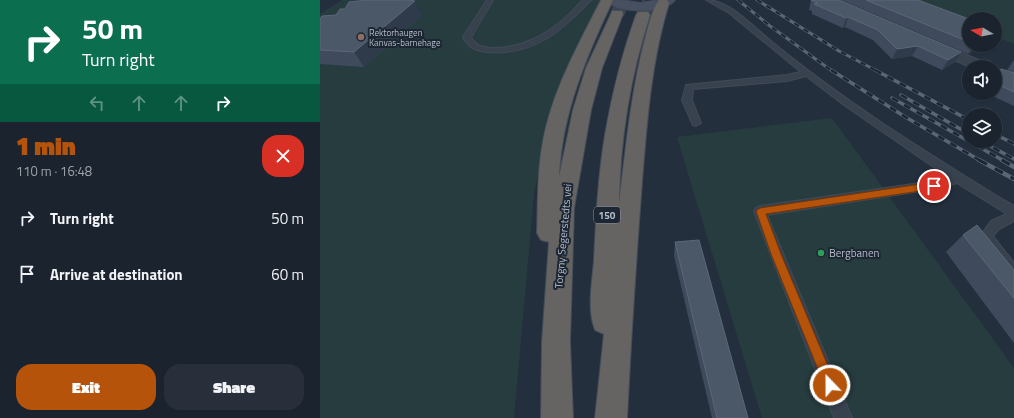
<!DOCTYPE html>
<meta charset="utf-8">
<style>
body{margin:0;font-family:"Titillium Web",sans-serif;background:#282f3a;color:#f1f3f6;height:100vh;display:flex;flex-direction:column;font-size:15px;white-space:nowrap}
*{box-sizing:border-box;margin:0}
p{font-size:13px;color:#a0a4aa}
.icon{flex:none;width:22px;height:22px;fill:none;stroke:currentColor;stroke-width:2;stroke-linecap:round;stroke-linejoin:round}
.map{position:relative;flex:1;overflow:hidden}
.sheet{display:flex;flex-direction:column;background:#1b232e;width:320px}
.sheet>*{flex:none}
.banner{background:#0b6e4f;color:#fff;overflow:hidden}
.needle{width:26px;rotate:280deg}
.tools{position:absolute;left:642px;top:12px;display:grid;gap:8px}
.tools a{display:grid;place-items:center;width:40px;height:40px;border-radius:50%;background:#1b232e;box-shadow:0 1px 3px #0004,0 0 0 1px #39404a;font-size:20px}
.pin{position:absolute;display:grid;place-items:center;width:34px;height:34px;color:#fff;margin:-17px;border:2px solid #fff;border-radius:50%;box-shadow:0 1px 4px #0007}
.me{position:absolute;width:44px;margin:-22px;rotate:338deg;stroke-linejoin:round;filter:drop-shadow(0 0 3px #0008)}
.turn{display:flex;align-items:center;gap:14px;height:84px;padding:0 16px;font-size:18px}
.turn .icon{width:52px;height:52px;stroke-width:2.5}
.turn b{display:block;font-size:28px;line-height:34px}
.lanes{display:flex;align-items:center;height:38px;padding:0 16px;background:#0003;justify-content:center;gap:20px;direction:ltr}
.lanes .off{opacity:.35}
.round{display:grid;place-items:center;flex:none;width:42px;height:42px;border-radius:16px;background:#282f3a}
.summary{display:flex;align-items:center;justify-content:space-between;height:68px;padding:0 16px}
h1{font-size:24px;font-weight:800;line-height:30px;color:#b45309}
.primary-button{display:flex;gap:8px;margin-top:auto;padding:8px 16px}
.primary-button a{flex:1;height:46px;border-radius:16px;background:#b45309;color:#fff;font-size:16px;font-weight:800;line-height:46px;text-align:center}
.primary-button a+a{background:#282f3a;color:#f1f3f6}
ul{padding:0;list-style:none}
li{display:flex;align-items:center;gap:12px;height:56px;padding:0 16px}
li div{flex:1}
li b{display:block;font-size:15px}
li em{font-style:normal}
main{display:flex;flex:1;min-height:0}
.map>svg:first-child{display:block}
.green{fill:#263c3f}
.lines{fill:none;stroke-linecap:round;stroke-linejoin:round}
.trunk-tunnel{stroke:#3a4453;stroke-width:14;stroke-dasharray:14 7;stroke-linecap:butt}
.service-casing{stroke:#414a57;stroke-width:2}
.minor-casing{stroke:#414a57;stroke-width:2}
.secondary-casing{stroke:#414a57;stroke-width:2}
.trunk-casing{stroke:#434c59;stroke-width:2}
.service{fill:#38414e;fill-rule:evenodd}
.minor{fill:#38414e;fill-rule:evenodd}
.secondary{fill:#465061;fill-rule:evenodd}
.trunk{fill:#656462;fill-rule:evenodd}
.rail-far2-casing{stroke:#5a6575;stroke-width:3}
.rail-far1-casing{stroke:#5a6575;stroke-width:3.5}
.rail-casing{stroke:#5a6575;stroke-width:4.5}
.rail-far2{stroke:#1d2633;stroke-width:2;stroke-dasharray:5.5;stroke-linecap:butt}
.rail-far1{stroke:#1d2633;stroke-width:2.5;stroke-dasharray:7;stroke-linecap:butt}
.rail{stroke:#1d2633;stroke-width:3;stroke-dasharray:9;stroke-linecap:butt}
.wall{fill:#3f4b5c}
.shaded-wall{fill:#2f3b4b}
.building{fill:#4b5868;stroke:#5c6777}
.route{fill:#b45309;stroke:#753606}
.education-dot{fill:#8d6e63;stroke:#1d2633;stroke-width:1.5}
.leisure-dot{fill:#2e9e5b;stroke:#1d2633;stroke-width:1.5}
.labels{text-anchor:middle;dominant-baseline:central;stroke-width:4;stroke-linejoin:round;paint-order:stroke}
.far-poi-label{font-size:9px;fill:#b4bcc9;stroke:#1d2633;text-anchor:start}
.shield{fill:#1d2633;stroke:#878f9c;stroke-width:1}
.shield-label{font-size:10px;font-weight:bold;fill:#b4bcc9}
.street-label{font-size:11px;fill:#b4bcc9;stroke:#1d2633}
.poi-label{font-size:11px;fill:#b4bcc9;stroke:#1d2633;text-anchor:start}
</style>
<main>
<section class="sheet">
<div class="banner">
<div class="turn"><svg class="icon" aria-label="right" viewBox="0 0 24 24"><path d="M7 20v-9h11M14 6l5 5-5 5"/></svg><div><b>50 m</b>Turn right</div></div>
<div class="lanes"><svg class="icon off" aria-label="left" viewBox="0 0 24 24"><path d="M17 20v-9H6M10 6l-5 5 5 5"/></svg><svg class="icon off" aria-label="ahead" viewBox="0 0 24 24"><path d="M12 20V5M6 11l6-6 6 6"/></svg><svg class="icon off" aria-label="ahead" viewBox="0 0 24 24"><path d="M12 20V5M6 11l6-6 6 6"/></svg><svg class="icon" aria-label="right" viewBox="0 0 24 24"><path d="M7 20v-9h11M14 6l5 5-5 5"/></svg></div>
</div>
<div class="summary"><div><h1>1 min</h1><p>110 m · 16:48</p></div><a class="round" style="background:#d93025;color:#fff"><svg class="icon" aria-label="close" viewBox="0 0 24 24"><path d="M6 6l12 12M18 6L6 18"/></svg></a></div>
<ul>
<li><svg class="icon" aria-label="right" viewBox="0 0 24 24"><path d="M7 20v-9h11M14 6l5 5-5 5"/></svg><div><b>Turn right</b></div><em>50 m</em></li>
<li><svg class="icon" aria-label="arrive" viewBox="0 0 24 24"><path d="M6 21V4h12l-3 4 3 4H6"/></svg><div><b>Arrive at destination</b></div><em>60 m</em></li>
</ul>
<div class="primary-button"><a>Exit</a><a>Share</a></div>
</section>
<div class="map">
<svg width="694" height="418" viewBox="0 0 694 418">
<rect width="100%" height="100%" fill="#242f3e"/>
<!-- green -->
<g class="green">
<path d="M 22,0 L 281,0 L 282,4 L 232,108 L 214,194 L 194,418 L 0,418 L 0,14 Z"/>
<path d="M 584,0 L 694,0 L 694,44 L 675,37 L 675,19 L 649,19 L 649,26 Z"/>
<path d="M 512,118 L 694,368 L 694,418 L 442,418 L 357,137 Z"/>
</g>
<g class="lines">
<!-- trunk-tunnel -->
<g class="trunk-tunnel">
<path d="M 297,14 L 304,0"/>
<path d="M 323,15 L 330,0"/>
</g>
<defs>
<g id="service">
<path d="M 167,0 L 173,0 L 151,37 C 155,46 163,47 172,48 C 200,48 224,37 245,18 C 252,13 256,6 263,0 L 271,0 C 242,30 214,56 168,52 C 157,51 148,48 143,37 Z"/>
<path d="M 386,0 C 410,0 433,27 451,41 C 488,72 528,100 568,127 C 610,154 651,181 694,206 L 694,221 L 679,229 L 673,236 L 694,263 L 694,279 L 689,277 L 660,236 L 671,221 L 687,214 L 637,183 L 614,189 L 447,215 L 532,418 L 514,418 L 434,211 L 436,208 L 440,206 L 614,181 L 628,177 L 524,105 L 486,76 L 467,81 L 373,89 L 372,100 L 381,123 L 376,126 L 373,125 L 362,100 L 366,85 L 467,75 L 481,72 L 409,13 Z"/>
</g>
<path id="minor" d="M 611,40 L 668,64 L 671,67 L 650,67 L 606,47 L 604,44 L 606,41 Z"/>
<path id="secondary" d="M 286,0 L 302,0 L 320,3 L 339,0 L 355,0 C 345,14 296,14 286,0 Z"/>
<g id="trunk">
<path d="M 281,0 L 293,0 C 266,57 242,113 239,177 L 253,110 L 266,68 L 291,14 L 292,11 L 302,11 L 303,14 L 282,68 L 271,110 L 254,208 L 250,342 L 253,418 L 221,418 L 222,342 L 229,242 L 221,240 L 217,233 C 218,204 217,176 222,147 C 230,95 257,47 281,0 Z"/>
<path d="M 339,0 L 347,0 L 349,3 C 331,62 327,121 322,182 C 316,261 311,339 307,418 L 275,418 L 284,334 L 275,330 C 267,310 272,283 274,261 C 276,219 278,177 285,135 C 292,94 302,54 316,15 L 318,12 L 328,12 L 330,15 C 310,77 300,139 299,204 C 306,147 311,90 326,35 C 329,24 332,10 339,0 Z"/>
</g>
</defs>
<!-- service casing -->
<use href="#service" class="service-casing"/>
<!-- minor casing -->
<use href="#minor" class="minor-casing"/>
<!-- secondary casing -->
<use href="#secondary" class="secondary-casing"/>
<!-- trunk casing -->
<use href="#trunk" class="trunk-casing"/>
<!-- service -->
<use href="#service" class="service"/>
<!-- minor -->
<use href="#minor" class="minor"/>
<!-- secondary -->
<use href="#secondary" class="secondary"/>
<!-- trunk -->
<use href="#trunk" class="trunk"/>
<defs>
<g id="rail-far2">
<path d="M 418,0 L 450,26 L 512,71"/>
<path d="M 437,0 L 519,51 L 557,71"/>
</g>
<g id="rail-far1">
<path d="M 511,70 L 587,118 L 661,161"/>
<path d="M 555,70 L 649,120"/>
<path d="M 581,95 L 649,134"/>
<path d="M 572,98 L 684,161"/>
<path d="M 675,134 L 694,144"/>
<path d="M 661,141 L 694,159"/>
</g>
<g id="rail">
<path d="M 659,160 L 694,179"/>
<path d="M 682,160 L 694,167"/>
</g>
</defs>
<!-- rail-far2 casing -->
<use href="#rail-far2" class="rail-far2-casing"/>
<!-- rail-far1 casing -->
<use href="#rail-far1" class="rail-far1-casing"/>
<!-- rail casing -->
<use href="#rail" class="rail-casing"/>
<!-- rail-far2 -->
<use href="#rail-far2" class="rail-far2"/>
<!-- rail-far1 -->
<use href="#rail-far1" class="rail-far1"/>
<!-- rail -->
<use href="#rail" class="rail"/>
</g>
<!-- wall -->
<g class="wall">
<path d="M 491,0 L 641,52 L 635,62 L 622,70 L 592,56 L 572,59 L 553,40 L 525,27 L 523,28 L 492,14 L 492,11 L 489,10 Z"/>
<path d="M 521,0 L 601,0 L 600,1 L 649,19 L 649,45 L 663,45 L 648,54 Z"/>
<path d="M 102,15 L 44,67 L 0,64 L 0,19 Z"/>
<path d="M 694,60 L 694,73 L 687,70 Z"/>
<path d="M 675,73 L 694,73 L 694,106 L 666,93 L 675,93 Z"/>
<path d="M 643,235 L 694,270 L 694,343 L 626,252 Z"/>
<path d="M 355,242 L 428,418 L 392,418 L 354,256 Z"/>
</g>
<!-- shaded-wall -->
<g class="shaded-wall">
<path d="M 95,1 L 102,15 L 44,67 L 34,52 Z"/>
<path d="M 528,17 L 525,27 L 523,28 L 526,18 Z"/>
<path d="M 654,45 L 663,45 L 648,54 Z"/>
<path d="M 598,46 L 592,56 L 572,59 L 577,49 Z"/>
<path d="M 641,52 L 635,62 L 622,70 L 628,60 Z"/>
</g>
<!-- building -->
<g class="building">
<path d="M 47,0 L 88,0 L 95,1 L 34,52 L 0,50 L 0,19 L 2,16 L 16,15 L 20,9 L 25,9 L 29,2 Z"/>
<path d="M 491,0 L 519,0 L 641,52 L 628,60 L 598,46 L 577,49 L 558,30 L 528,17 L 526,18 L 494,4 L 498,3 Z"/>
<path d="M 546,0 L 598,0 L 649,19 L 649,42 Z"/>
<path d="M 681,69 L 694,73 L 694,92 L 675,83 L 675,73 Z"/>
<path d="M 657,225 L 694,270 L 694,298 L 643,235 Z"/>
<path d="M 379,240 L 428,418 L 397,418 L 355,242 Z"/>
</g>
<!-- route -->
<path class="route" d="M 614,182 L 618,186 L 614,189 L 446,214 L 461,254 L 516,385 L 514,389 L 510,391 L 506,389 L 451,254 L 436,211 L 440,208 Z"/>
<!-- markers -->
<circle class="education-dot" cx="41" cy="37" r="4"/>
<circle class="leisure-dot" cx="501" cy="253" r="4"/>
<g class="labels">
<!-- far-poi labels -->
<g class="far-poi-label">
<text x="49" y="32">Rektorhaugen<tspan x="49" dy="10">Kanvas-barnehage</tspan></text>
</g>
<!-- shield labels -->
<rect class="shield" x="274" y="207" width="26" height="16" rx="3"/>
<g class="shield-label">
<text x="287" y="215">150</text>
</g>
<!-- street labels -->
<g class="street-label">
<text transform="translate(243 236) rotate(-85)">Torgny Segerstedts vei</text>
</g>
<!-- poi labels -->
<g class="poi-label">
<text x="509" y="253">Bergbanen</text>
</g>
</g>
</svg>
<div class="tools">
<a><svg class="needle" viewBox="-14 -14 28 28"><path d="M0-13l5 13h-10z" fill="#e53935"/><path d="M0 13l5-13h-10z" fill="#a0a4aa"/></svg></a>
<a><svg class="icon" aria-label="sound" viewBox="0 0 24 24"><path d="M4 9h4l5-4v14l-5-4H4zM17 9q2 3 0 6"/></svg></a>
<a><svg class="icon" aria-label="layers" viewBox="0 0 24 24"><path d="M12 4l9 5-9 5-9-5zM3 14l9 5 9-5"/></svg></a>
</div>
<div class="pin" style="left:614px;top:186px;background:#d93025"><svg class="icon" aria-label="arrive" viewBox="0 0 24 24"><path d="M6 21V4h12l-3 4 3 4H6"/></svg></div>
<svg class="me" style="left:510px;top:385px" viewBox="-20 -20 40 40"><circle r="17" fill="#b45309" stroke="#fff" stroke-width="3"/><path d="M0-11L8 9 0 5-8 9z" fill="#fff"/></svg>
</div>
</main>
